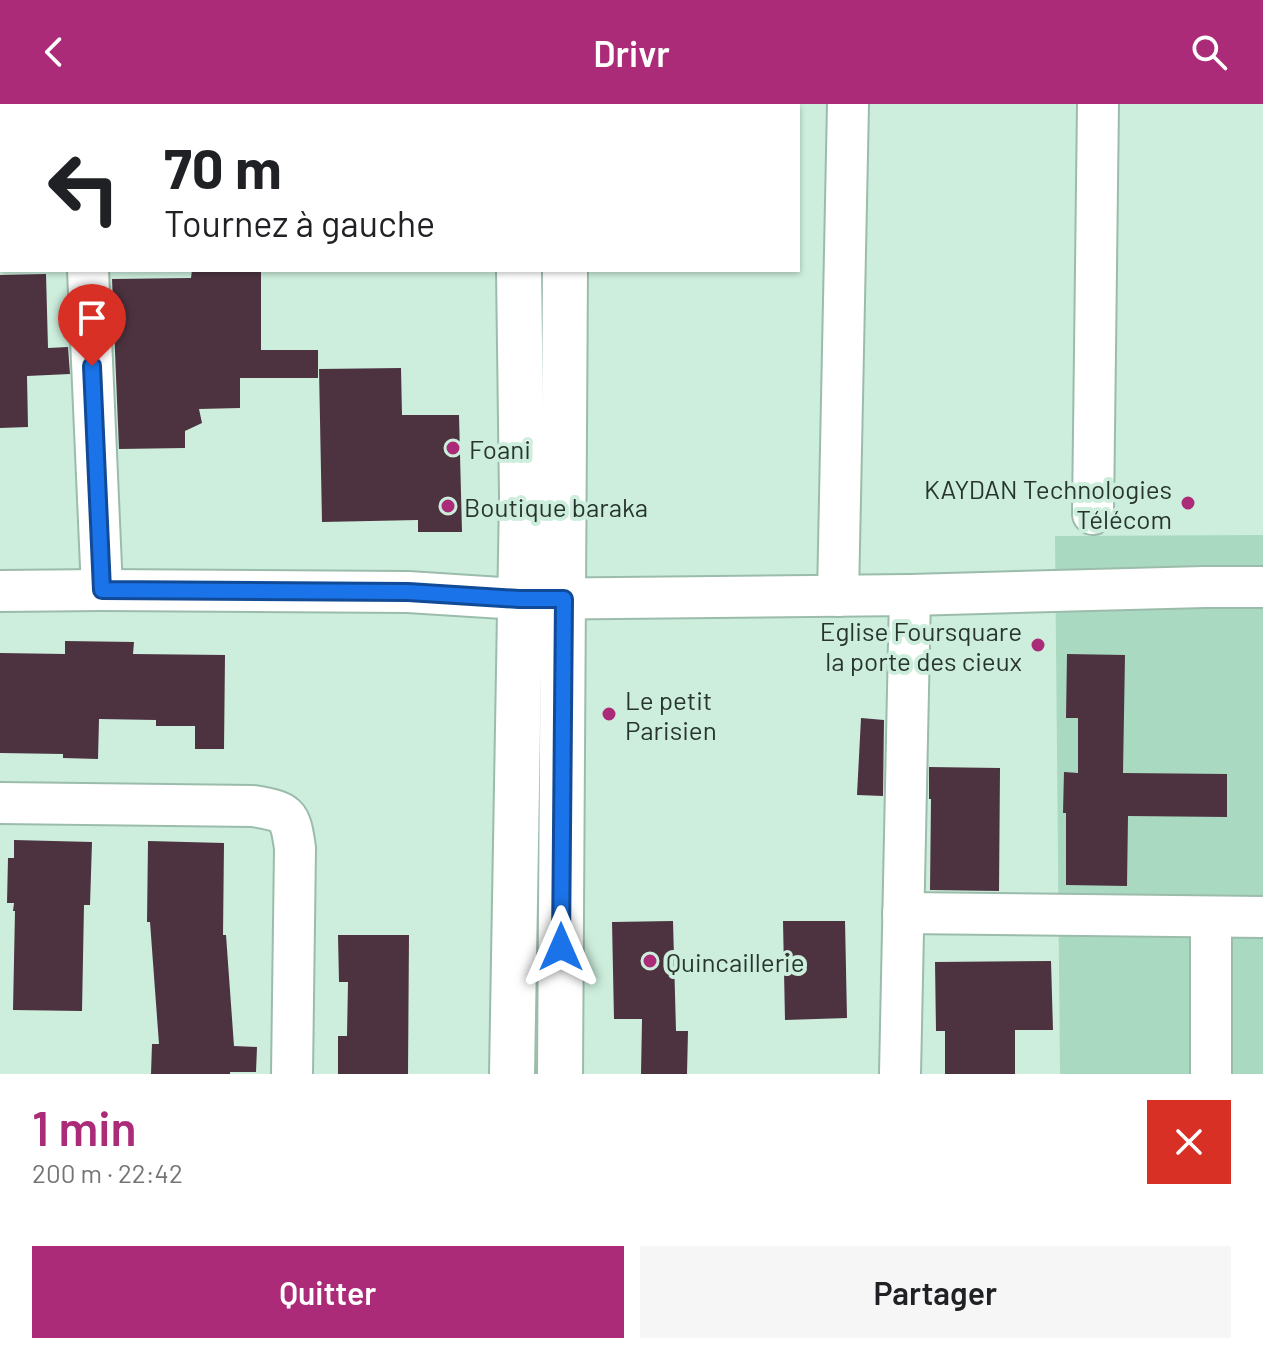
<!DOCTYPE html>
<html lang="fr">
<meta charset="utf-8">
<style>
body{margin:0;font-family:Barlow,sans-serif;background:#f6f6f6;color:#202124;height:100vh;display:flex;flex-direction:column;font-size:30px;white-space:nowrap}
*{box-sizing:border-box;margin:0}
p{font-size:26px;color:#757577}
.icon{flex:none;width:44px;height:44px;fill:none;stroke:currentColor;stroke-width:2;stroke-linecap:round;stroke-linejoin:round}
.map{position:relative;height:970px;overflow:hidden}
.drawer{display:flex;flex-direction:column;background:#fff;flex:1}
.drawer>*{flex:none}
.top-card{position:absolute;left:0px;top:0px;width:800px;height:168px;box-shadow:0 2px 6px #0004;background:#fff;color:#202124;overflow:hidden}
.pin{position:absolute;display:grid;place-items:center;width:68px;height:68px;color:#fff;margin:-82px -34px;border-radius:50% 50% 50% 0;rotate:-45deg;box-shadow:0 0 8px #0007}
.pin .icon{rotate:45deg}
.me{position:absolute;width:88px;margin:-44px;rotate:0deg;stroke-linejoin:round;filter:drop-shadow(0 0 6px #0008)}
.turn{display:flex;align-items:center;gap:28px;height:168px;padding:0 32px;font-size:36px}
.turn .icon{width:104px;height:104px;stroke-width:2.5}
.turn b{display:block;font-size:56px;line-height:68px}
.round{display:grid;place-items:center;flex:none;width:84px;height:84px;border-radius:0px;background:#f6f6f6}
.head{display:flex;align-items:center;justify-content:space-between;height:136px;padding:0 32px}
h1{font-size:48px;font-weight:600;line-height:60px;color:#ab2b79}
.action{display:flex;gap:16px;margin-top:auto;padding:16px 32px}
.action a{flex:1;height:92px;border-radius:0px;background:#ab2b79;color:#fff;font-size:32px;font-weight:600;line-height:92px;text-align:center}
.action a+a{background:#f6f6f6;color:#202124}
header{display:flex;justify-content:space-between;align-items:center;height:104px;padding:0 32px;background:#ab2b79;color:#fff;font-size:36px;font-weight:600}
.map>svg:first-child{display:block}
.green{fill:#a9d9c0}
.building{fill:#4d3340}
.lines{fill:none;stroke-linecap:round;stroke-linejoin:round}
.street-casing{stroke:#9cbcab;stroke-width:44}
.secondary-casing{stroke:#9cbcab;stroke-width:48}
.street{stroke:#fff;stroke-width:40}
.secondary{stroke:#fff;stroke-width:44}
.route-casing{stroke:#114b97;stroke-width:20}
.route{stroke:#1a73e8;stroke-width:14}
.poi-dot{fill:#ab2b79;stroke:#cdeedd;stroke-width:3}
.labels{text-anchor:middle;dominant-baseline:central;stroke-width:8;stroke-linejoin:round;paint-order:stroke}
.poi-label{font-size:26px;fill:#28352e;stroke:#cdeedd;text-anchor:start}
</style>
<header><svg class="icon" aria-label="back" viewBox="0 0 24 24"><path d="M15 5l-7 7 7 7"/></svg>Drivr<svg class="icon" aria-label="search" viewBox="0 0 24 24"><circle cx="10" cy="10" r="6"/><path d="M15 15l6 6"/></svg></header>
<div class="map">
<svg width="1263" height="970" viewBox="0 0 1263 970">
<rect width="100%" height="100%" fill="#cdeedd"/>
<!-- green -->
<path class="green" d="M 1263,431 L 1263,970 L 1060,970 L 1055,432 Z"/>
<!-- building -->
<g class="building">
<path d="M 192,166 L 261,166 L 261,246 L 318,246 L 318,274 L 240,274 L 240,304 L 199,305 L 202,319 L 185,327 L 185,344 L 119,345 L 112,175 L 191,174 Z"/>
<path d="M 46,170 L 48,244 L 68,243 L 70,270 L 27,272 L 28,323 L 0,324 L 0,171 Z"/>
<path d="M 401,264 L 402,311 L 459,311 L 462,428 L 418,428 L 418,416 L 322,418 L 319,265 Z"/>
<path d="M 65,537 L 134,538 L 133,550 L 225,551 L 224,645 L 195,645 L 195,622 L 156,622 L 156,616 L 99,615 L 98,655 L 63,654 L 63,650 L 0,649 L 0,549 L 65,550 Z"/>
<path d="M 1067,550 L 1125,551 L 1123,669 L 1227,670 L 1227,713 L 1128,712 L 1127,782 L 1066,781 L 1066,709 L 1063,709 L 1064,668 L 1078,669 L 1078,614 L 1066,614 Z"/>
<path d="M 861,614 L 884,616 L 883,692 L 857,691 Z"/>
<path d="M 929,663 L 1000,664 L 999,787 L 930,786 L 931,695 L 929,695 Z"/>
<path d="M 14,736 L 92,738 L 90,801 L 84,801 L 82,907 L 13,906 L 15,807 L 13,807 L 14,799 L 7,799 L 8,754 L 14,754 Z"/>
<path d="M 148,737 L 224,739 L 223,831 L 226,831 L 234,942 L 257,943 L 256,968 L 230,968 L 230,970 L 151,970 L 152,940 L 159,940 L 150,818 L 147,818 Z"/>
<path d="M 673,817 L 676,927 L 688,927 L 687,970 L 641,970 L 642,915 L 614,915 L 612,818 Z"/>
<path d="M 783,817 L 845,817 L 847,914 L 785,916 Z"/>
<path d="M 338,831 L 409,831 L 408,970 L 338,970 L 338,932 L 347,932 L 348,878 L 339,878 Z"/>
<path d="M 1051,857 L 1053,926 L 1015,926 L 1015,970 L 945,970 L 945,927 L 936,927 L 935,858 Z"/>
</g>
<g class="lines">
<defs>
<g id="street">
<path d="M 88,166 L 102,486"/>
<path d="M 1093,410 L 1098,0"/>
<path d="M 0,487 L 102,486 L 408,488 L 519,495 L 910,491 L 1204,483 L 1263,483"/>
<path d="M 838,492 L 848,0"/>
<path d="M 0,699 L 253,702 C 288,708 290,709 295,744 L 292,970"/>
<path d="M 903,809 L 1263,813"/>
<path d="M 900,970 L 910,491"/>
<path d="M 1211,970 L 1211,813"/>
</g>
<g id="secondary">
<path d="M 517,0 L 517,2"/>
<path d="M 566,2 L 566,0"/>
<path d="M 512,970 L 522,393 L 519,166"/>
<path d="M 560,970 L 565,166"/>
</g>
</defs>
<!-- street casing -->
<use href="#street" class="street-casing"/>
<!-- secondary casing -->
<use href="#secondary" class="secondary-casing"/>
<!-- street -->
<use href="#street" class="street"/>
<!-- secondary -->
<use href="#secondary" class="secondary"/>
</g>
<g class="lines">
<defs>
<path id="route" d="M 92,262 L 102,486 L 408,488 L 519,495 L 564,495 L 561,843"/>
</defs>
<!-- route casing -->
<use href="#route" class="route-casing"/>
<!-- route -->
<use href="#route" class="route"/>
</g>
<!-- markers -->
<g class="poi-dot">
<circle cx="453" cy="344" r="8"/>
<circle cx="1188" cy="399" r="8"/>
<circle cx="448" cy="402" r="8"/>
<circle cx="1038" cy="541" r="8"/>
<circle cx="609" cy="610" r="8"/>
<circle cx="650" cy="857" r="8"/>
</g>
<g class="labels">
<!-- poi labels -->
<g class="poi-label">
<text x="469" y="344">Foani</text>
<text x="1172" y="384" text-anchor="end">KAYDAN Technologies<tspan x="1172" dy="30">Télécom</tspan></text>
<text x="464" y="402">Boutique baraka</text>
<text x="1022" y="526" text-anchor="end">Eglise Foursquare<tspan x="1022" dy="30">la porte des cieux</tspan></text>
<text x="625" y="595">Le petit<tspan x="625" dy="30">Parisien</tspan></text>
<text x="666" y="857">Quincaillerie</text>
</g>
</g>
</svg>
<div class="pin" style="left:92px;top:262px;background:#d93025"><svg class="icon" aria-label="arrive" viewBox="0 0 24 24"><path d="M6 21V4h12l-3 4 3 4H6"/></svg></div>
<svg class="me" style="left:561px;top:843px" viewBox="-20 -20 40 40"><path d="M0-17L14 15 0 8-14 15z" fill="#1a73e8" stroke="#fff" stroke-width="4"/></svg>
<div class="top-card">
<div class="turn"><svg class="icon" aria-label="left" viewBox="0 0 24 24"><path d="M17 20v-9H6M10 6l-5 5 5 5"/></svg><div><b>70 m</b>Tournez à gauche</div></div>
</div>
</div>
<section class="drawer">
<div class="head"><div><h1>1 min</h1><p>200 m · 22:42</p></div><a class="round" style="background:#d93025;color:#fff"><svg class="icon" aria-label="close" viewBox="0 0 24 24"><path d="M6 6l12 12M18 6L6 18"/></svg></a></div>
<div class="action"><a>Quitter</a><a>Partager</a></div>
</section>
